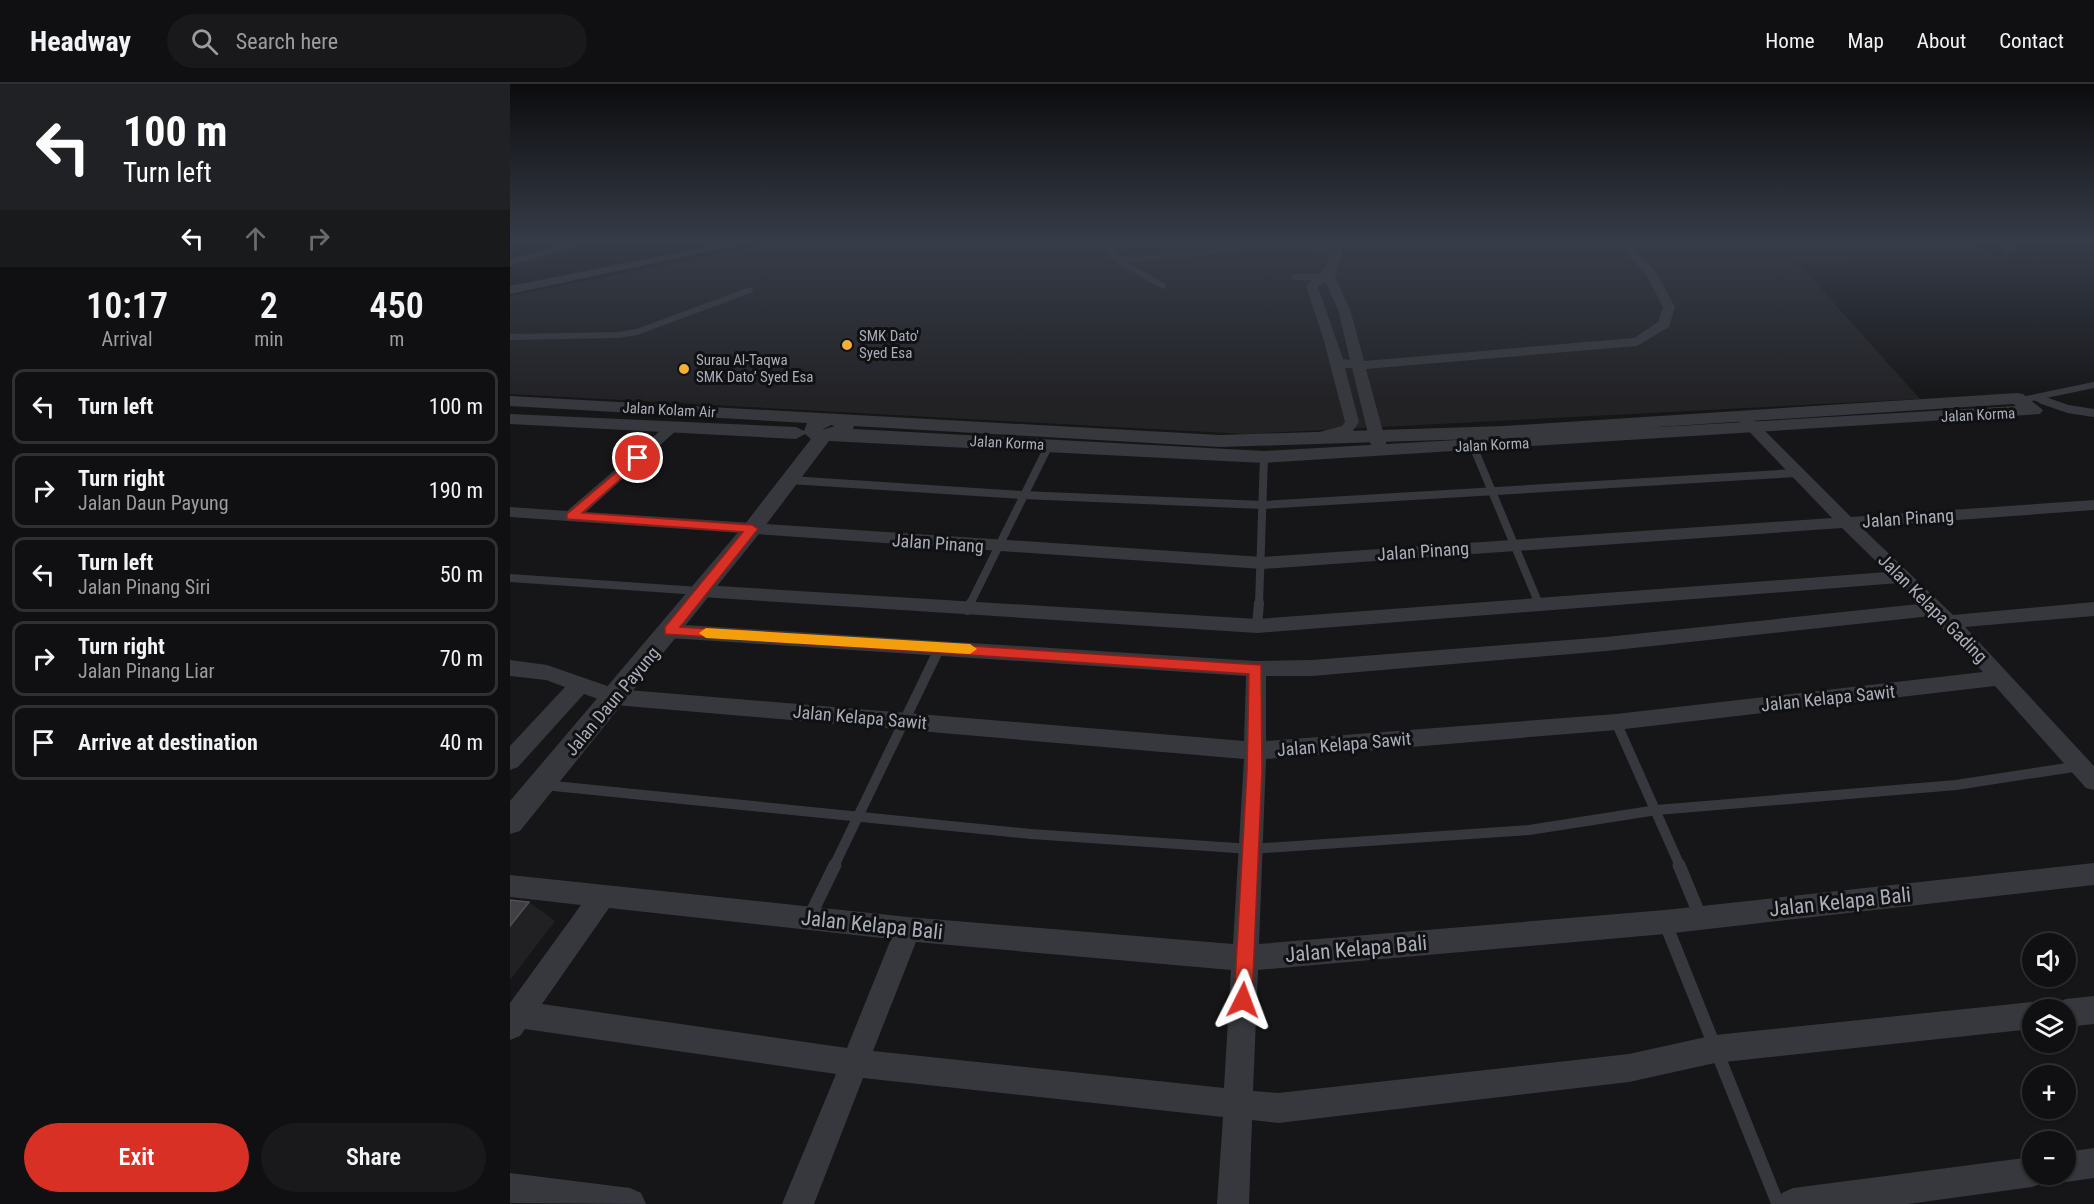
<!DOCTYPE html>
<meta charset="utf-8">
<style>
body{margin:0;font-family:"Roboto Condensed",sans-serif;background:#19191b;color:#f1f3f6;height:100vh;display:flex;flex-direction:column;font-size:22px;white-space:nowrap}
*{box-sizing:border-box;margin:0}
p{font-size:20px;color:#9c9d9f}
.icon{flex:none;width:33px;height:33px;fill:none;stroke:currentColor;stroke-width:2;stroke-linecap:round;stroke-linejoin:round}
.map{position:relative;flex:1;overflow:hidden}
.drawer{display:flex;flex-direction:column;background:#101012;width:510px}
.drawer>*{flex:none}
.guide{background:#202124;color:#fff;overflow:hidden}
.tools{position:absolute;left:1512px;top:849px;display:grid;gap:12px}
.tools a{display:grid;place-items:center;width:54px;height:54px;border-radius:50%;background:#101012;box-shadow:0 2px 4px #0004,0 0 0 2px #303032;font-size:30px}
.pin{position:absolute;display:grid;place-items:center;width:51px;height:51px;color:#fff;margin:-26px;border:3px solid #fff;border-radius:50%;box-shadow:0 2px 6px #0007}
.me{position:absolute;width:66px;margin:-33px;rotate:3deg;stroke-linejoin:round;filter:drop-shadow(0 0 4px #0008)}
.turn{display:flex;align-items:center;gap:21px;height:126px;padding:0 24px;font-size:27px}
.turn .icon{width:78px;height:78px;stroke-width:2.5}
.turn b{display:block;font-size:42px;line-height:51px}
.lanes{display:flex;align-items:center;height:57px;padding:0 24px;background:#0003;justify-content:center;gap:30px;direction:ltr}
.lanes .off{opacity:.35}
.eta{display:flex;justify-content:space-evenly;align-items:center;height:102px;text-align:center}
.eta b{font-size:36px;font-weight:600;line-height:42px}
.action{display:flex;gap:12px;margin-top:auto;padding:12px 24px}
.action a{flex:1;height:69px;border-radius:36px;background:#d93025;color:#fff;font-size:24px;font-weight:600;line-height:69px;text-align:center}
.action a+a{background:#19191b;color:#f1f3f6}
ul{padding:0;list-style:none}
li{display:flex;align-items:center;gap:18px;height:75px;margin:0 12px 9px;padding:0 12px;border:3px solid #303032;border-radius:12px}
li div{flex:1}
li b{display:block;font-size:22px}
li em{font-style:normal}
header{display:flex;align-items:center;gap:36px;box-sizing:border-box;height:84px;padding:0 30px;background:#101012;border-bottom:2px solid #303032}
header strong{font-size:28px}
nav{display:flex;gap:33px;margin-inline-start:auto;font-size:21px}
.search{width:420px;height:54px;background:#19191b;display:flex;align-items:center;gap:15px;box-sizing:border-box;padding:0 21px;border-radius:33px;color:#9c9d9f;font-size:22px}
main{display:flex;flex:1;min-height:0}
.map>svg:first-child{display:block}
.built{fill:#222225}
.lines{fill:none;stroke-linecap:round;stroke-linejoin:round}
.service-far3{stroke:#37383d;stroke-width:6}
.service-far2{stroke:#37383d;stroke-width:8}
.service-far1{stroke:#37383d;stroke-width:10}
.service{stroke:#37383d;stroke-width:13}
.minor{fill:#37383d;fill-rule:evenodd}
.tertiary{fill:#37383d;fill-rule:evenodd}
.shaded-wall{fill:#212124}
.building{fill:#3f3f44;stroke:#4f5156;stroke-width:1.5}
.route{fill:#d93025;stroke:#8d1f18;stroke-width:1.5}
.slow{fill:#f59e0b}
.poi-dot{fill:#f2b134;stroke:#111113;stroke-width:2}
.labels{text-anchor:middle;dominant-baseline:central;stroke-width:6;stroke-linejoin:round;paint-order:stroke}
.far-poi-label{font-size:15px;fill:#a8adb8;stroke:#111113;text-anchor:start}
.far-street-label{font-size:15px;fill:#a8adb8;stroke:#111113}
.street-label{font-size:18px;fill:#a8adb8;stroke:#111113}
.near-street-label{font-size:21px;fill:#a8adb8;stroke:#111113}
</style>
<header>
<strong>Headway</strong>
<div class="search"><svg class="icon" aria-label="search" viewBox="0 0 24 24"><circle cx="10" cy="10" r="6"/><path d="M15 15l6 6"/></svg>Search here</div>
<nav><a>Home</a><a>Map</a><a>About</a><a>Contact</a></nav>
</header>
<main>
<section class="drawer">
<div class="guide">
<div class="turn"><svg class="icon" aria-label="left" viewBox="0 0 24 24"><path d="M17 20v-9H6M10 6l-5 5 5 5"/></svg><div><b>100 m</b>Turn left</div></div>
<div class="lanes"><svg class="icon" aria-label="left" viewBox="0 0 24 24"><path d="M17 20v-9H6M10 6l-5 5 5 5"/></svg><svg class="icon off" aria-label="ahead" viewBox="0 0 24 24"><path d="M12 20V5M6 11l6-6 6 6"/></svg><svg class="icon off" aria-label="right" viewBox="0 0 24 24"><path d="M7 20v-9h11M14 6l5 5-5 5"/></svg></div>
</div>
<div class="eta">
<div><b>10:17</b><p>Arrival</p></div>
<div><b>2</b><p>min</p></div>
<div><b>450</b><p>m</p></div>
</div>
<ul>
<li><svg class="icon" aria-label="left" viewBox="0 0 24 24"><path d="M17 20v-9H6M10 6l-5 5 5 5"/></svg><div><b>Turn left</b></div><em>100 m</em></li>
<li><svg class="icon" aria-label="right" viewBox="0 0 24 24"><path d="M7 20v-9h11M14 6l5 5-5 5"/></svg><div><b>Turn right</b><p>Jalan Daun Payung</p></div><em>190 m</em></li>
<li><svg class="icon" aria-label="left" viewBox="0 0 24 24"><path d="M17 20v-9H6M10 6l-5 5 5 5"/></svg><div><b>Turn left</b><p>Jalan Pinang Siri</p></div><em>50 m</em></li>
<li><svg class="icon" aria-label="right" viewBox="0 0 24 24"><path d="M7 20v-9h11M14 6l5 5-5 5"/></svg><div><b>Turn right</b><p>Jalan Pinang Liar</p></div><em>70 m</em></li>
<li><svg class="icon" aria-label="arrive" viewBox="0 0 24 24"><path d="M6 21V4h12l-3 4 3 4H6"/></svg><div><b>Arrive at destination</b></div><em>40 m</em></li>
</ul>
<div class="action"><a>Exit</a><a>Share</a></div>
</section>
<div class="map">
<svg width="1584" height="1120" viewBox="0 0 1584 1120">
<rect width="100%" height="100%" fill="#161618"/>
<!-- built -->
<path class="built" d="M 258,160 L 1465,160 L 1492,176 L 1288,179 L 1410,315 L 735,350 L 0,310 L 0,212 Z"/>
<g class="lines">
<!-- service-far3 -->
<g class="service-far3">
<path d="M 593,160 L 608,176 L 653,202"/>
<path d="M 608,176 L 776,161 L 826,169"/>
<path d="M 784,193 L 817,193"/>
<path d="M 0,253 L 108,251 L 127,248 L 240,206"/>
<path d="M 1526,314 L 1536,318"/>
<path d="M 1512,316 L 1584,301"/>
</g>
<!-- service-far2 -->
<g class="service-far2">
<path d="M 1532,316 L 1558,325 L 1584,329"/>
<path d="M 963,362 L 1029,520"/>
<path d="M 280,396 L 512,411 L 753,421 L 1286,389"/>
<path d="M 0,494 L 189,507"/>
<path d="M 460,520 L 539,361"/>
<path d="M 749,520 L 754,373"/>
</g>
<!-- service-far1 -->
<g class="service-far1">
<path d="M 1028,519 L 1029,521"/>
<path d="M 457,526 L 461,519"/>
<path d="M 747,542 L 749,519"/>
<path d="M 1106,638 L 1170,782"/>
<path d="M 34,701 L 521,750 L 741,765 L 1019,746 L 1147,726 L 1446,701 L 1570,682"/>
<path d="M 324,782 L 430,563"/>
</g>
<!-- service -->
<g class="service">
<path d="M 1169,781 L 1190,832"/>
<path d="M 299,834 L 325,781"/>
<path d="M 1156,841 L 1268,1120"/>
</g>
<!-- minor -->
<g class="minor">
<path d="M 56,160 L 75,160 L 0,181 L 0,175 Z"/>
<path d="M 211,160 L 233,160 L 0,210 L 0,202 Z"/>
<path d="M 818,160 L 830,160 L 832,169 L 825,194 L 840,225 L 854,277 L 1124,254 L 1148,238 L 1153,223 L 1137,192 L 1108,160 L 1119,160 L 1146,188 L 1165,223 L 1159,243 L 1127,262 L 856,285 L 878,366 L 870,371 L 862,366 L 842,284 L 835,284 L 849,338 L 842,348 L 803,359 L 795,354 L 798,351 L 832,342 L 835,338 L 814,257 L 796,202 C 809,187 824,185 818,160 ZM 815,198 L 828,225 L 840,276 L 833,275 L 808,203 Z"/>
<path d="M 1486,160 L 1499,160 L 1508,167 L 1498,169 Z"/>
<path d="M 1231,327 L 1236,328 L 1341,433 L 1584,416 L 1584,426 L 1351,443 L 1443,531 L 1584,518 L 1584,532 L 1455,543 L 1584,682 L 1584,706 L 1576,704 L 1485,602 L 1106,646 L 756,675 L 749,860 L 1155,826 L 1584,779 L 1584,801 L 1155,850 L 748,886 L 743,1007 L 768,1009 L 1119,970 L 1205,951 L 1522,918 L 1533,926 L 1522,926 L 1522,945 L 1205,979 L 1119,998 L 768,1039 L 742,1036 L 739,1120 L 707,1120 L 713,1033 L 353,994 L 304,1120 L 272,1120 L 326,990 L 15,945 L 10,952 L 0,956 L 0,919 L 71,821 L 0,813 L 0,791 L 398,833 L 723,860 L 734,675 L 105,621 L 74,610 L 8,683 L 0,686 L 0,662 L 55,603 L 36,596 L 0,592 L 0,576 L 37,581 L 106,605 L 734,657 L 736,592 L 159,554 L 152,552 L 149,547 L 152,542 L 159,540 L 746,577 L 802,576 L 1096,553 L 1409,520 L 1389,499 L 747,549 L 191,513 L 184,511 L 182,507 L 184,503 L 191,501 L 747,535 L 1377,488 L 1332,444 L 752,485 L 0,433 L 0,423 L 57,427 L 157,341 L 162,340 L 169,344 L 76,428 L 752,473 L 1322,434 L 1226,334 L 1224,331 ZM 1421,532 L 1473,588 L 1106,630 L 756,657 L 756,592 L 802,592 L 1096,567 ZM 99,824 L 381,855 L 337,964 L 32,920 ZM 406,858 L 721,886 L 714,1004 L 363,967 Z"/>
<path d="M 1584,912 L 1584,940 L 1556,943 L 1556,926 L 1544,926 L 1546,919 L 1556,915 Z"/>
<path d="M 1584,1064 L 1584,1094 L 1556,1098 L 1545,1094 L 1544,1090 L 1556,1090 L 1556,1068 Z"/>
<path d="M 1522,1073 L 1522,1090 L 1536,1090 L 1533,1099 L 1522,1103 L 1398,1120 L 1267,1120 L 1272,1109 L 1283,1104 Z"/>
<path d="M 0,1089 L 120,1104 L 131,1109 L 136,1120 L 0,1119 Z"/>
</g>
<!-- tertiary -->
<path class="tertiary" d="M 1507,309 L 1513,310 L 1533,326 L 1530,330 L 754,379 L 319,357 L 249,450 L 10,747 L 0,750 L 0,717 L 235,440 L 301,355 L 295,350 L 286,355 L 0,340 L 0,330 L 286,343 L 294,347 L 297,339 L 0,322 L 0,312 L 710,351 L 994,342 ZM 1503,320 L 1506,322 L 1132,344 ZM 321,341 L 325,342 L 312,346 ZM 344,342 L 710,363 L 964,355 L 754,367 L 343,345 Z"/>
</g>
<!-- shaded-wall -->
<path class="shaded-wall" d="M 19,818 L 45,837 L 0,896 L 0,842 Z"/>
<!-- building -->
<path class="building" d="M 0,816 L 19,818 L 0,842 Z"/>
<!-- sky -->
<linearGradient id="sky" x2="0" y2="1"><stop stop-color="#0c0c0d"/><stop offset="0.5" stop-color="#363c48"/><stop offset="1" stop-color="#363c48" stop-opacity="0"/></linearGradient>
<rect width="1584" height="317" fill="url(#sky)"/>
<!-- route -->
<path class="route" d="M 128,370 L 134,374 L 132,376 L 72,429 L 242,441 L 248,445 L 170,543 L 751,581 L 752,687 L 742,916 L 740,923 L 733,926 L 726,923 L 724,916 L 737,687 L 739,590 L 155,550 L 155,543 L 233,448 L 57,435 L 57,430 Z"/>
<!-- slow -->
<path class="slow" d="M 196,544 L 460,560 L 467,565 L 460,570 L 196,554 L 189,549 Z"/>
<!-- markers -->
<g class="poi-dot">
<circle cx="337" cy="261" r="6"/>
<circle cx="174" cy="285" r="6"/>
</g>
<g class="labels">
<!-- far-poi labels -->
<g class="far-poi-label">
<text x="349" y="252">SMK Dato'<tspan x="349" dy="17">Syed Esa</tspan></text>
<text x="186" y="276">Surau Al-Taqwa<tspan x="186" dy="17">SMK Dato’ Syed Esa</tspan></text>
</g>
<!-- far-street labels -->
<g class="far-street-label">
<text transform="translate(159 326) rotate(3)">Jalan Kolam Air</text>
<text transform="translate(1468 331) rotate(-3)">Jalan Korma</text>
<text transform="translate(497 359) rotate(3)">Jalan Korma</text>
<text transform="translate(982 361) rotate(-3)">Jalan Korma</text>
</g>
<!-- street labels -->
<g class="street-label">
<text transform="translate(1398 434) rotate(-4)">Jalan Pinang</text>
<text transform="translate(428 459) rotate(4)">Jalan Pinang</text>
<text transform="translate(913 467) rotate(-4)">Jalan Pinang</text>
<text transform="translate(1423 524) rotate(45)">Jalan Kelapa Gading</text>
<text transform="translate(1318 614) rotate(-6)">Jalan Kelapa Sawit</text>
<text transform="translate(102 617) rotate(-50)">Jalan Daun Payung</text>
<text transform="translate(350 633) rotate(5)">Jalan Kelapa Sawit</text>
<text transform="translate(834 660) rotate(-5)">Jalan Kelapa Sawit</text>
</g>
<!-- near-street labels -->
<g class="near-street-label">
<text transform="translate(1330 818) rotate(-6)">Jalan Kelapa Bali</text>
<text transform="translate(362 841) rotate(6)">Jalan Kelapa Bali</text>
<text transform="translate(846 865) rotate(-5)">Jalan Kelapa Bali</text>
</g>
</g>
</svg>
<div class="tools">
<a><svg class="icon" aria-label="sound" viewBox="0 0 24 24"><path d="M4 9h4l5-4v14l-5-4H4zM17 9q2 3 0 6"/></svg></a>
<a><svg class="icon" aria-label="layers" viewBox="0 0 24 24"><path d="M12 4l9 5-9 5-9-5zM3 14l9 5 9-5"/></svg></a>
<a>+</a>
<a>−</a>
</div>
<div class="pin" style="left:128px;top:374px;background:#d93025"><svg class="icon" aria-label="arrive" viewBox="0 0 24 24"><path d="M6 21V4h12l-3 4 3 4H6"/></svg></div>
<svg class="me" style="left:733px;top:916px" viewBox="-20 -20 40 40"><path d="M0-17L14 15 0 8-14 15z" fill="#d93025" stroke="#fff" stroke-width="4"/></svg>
</div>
</main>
